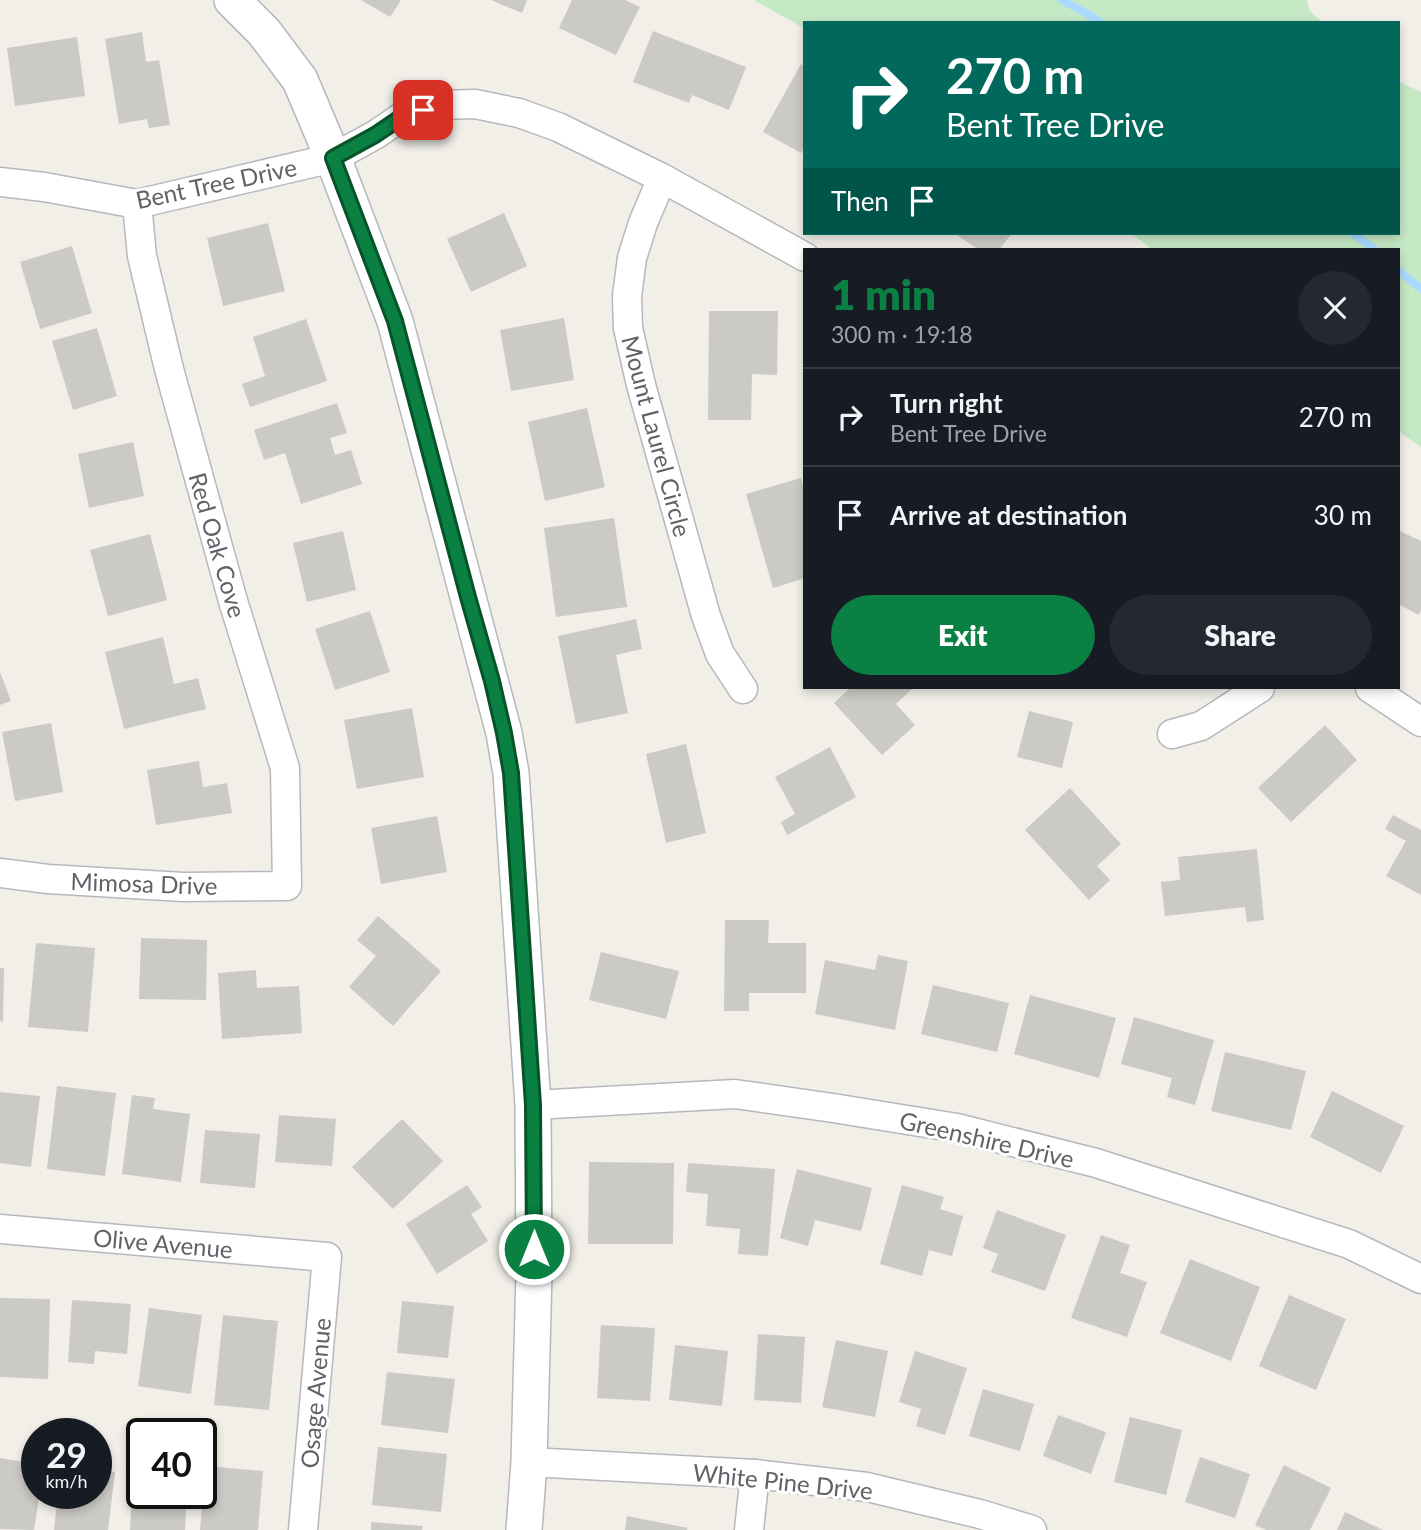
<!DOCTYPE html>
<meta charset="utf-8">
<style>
body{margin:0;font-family:Lato,sans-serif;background:#242831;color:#f1f3f6;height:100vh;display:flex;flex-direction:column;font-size:26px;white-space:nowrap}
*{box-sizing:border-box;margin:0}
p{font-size:23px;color:#9ea1a6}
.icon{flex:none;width:38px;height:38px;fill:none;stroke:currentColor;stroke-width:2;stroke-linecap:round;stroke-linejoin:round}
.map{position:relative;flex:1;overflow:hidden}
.panel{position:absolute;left:803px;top:248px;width:597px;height:441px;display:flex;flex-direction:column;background:#171b24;border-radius:0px;box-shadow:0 4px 10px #0003}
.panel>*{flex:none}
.hud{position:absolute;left:803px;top:21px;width:597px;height:214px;border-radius:0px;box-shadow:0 4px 10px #0003;background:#00695c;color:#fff;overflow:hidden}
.speed{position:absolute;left:21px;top:1418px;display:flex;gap:14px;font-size:35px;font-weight:700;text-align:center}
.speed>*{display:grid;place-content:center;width:91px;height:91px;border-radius:50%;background:#171b24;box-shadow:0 4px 10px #0003;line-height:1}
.speed small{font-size:18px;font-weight:400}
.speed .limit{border:4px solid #111;border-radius:10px;background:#fff;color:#111}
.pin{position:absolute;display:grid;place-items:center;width:60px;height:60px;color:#fff;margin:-30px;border-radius:14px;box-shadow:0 4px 10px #0006}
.me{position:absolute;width:77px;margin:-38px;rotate:0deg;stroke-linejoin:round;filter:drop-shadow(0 0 5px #0008)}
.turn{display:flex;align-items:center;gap:24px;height:147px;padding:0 28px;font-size:32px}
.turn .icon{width:91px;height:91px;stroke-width:2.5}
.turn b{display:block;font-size:49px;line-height:60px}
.then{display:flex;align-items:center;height:66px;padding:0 28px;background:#0003;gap:14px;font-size:26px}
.round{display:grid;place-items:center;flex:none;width:74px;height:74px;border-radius:37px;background:#242831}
.head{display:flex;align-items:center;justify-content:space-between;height:119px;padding:0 28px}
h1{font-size:42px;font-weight:800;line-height:52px;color:#0b8043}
.primary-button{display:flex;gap:14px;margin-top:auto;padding:14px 28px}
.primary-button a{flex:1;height:80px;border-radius:42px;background:#0b8043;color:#fff;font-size:28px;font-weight:800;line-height:80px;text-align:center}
.primary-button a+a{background:#242831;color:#f1f3f6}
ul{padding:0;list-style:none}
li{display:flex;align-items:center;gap:21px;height:98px;padding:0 28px;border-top:2px solid #363941}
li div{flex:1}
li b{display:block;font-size:26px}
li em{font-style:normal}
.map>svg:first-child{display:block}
.green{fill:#c5e8c5}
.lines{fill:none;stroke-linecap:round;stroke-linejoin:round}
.stream{stroke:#aadaff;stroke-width:8}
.building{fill:#cccac5}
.minor-casing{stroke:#b5b8bc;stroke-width:31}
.tertiary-casing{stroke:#b5b8bc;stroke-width:38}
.minor{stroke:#fff;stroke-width:28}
.tertiary{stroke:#fff;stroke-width:35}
.route-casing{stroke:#07532c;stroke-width:18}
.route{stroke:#0b8043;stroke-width:12}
.labels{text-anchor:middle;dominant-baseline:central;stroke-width:6;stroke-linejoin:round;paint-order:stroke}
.street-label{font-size:24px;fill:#5f6368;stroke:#fff}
</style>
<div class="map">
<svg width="1421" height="1530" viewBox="0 0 1421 1530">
<rect width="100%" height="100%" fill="#f1efe8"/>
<!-- green -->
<g class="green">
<path d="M 754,0 L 1307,0 L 1309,10 L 1323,23 L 805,23 L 805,29 Z"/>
<path d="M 1398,81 L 1421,92 L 1421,447 L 1398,431 L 1398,250 L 1153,250 L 1131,233 L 1398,233 Z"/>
</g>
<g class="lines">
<!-- stream -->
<g class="stream">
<path d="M 1062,0 L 1093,17 L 1101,23"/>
<path d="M 1353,233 L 1375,250"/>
<path d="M 1398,270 L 1421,289"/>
</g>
</g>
<!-- building -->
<g class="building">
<path d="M 361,0 L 401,0 L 390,17 Z"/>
<path d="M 491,0 L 527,0 L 522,13 Z"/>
<path d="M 572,0 L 625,0 L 640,7 L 616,55 L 559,28 Z"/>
<path d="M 653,31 L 746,67 L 729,110 L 692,95 L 689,103 L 633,82 Z"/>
<path d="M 142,32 L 146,62 L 159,60 L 170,125 L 149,128 L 147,119 L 119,124 L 105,39 Z"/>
<path d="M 77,37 L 85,96 L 15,106 L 7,48 Z"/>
<path d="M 801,64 L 805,67 L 805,146 L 801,153 L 763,132 Z"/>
<path d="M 504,213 L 527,266 L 471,292 L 447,239 Z"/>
<path d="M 268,223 L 285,291 L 223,306 L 207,238 Z"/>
<path d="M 954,233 L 1012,233 L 999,250 L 979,250 Z"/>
<path d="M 72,246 L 92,313 L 40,329 L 20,262 Z"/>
<path d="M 709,311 L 778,311 L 777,375 L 752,374 L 751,420 L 708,420 Z"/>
<path d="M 564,318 L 574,380 L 511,391 L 500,330 Z"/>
<path d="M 306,319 L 327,381 L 250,407 L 242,384 L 265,376 L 253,337 Z"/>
<path d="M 97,328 L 117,396 L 73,410 L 52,341 Z"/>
<path d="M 337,403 L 347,433 L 330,438 L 335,455 L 351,450 L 362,484 L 301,504 L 285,453 L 264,460 L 254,430 Z"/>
<path d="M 587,408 L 605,487 L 545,501 L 528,422 Z"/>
<path d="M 133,442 L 144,496 L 89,508 L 78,454 Z"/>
<path d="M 801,478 L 805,494 L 805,578 L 773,588 L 746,494 Z"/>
<path d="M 614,518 L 627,607 L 556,617 L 544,528 Z"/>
<path d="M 1398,530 L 1421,541 L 1421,610 L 1419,615 L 1398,604 Z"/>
<path d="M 343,531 L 356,590 L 307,602 L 293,543 Z"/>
<path d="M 150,534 L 167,600 L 108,616 L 90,550 Z"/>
<path d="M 370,611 L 390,672 L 335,690 L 315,629 Z"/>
<path d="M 636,619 L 642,649 L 616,655 L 628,713 L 576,724 L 558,636 Z"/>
<path d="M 163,637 L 174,684 L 198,678 L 206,709 L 124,729 L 105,652 Z"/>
<path d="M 0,672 L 11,701 L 0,705 Z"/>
<path d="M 850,688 L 913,688 L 896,704 L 915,725 L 882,755 L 834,703 Z"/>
<path d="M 412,708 L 424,777 L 357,789 L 344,720 Z"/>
<path d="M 1029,711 L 1073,722 L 1062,768 L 1017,757 Z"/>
<path d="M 51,723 L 63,792 L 15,801 L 2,732 Z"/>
<path d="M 1325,725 L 1357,760 L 1291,822 L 1258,788 Z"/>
<path d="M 686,744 L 706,833 L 666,843 L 646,754 Z"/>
<path d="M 830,747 L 856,797 L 787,835 L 781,822 L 795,814 L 775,777 Z"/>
<path d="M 199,761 L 203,787 L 227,783 L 232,813 L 156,825 L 147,770 Z"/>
<path d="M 1070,788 L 1121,844 L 1097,866 L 1110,880 L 1089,900 L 1025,830 Z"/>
<path d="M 1393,815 L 1421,830 L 1421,895 L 1386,876 L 1406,841 L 1385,829 Z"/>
<path d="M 437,816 L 447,872 L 381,884 L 371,828 Z"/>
<path d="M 1257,849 L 1264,920 L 1247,922 L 1245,907 L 1165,916 L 1161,882 L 1180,880 L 1178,857 Z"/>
<path d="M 378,916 L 441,971 L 393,1026 L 349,987 L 376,956 L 357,940 Z"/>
<path d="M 725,920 L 769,920 L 768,943 L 806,943 L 806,993 L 749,993 L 749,1011 L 724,1011 Z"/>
<path d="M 141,938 L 207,940 L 206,1000 L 139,999 Z"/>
<path d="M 36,943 L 95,948 L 88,1032 L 28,1027 Z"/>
<path d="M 601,952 L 679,971 L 666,1019 L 589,1000 Z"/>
<path d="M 878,955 L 908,961 L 895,1030 L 815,1014 L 825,960 L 875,970 Z"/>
<path d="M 0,968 L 4,968 L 3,1022 L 0,1021 Z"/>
<path d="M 256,970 L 257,988 L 299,986 L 302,1033 L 222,1039 L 218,973 Z"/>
<path d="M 933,985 L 1009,1003 L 997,1052 L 921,1034 Z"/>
<path d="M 1030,995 L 1116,1018 L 1099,1078 L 1014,1054 Z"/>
<path d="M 1134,1017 L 1214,1040 L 1195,1105 L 1167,1097 L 1172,1078 L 1121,1064 Z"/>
<path d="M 1225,1052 L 1306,1071 L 1291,1130 L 1211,1111 Z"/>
<path d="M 57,1086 L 116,1093 L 105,1176 L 47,1169 Z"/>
<path d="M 1332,1091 L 1404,1126 L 1381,1173 L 1310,1137 Z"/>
<path d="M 0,1092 L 40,1096 L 31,1167 L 0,1163 Z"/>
<path d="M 132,1095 L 155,1098 L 153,1109 L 190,1114 L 181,1182 L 122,1174 Z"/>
<path d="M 279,1115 L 336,1119 L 332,1166 L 275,1162 Z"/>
<path d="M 402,1119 L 443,1161 L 393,1209 L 352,1167 Z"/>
<path d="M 205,1130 L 260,1134 L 255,1188 L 200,1183 Z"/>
<path d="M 589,1162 L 674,1163 L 673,1244 L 588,1244 Z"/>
<path d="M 688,1163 L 775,1169 L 768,1256 L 738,1254 L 740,1229 L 706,1226 L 708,1194 L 686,1192 Z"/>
<path d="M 797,1169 L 872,1188 L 861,1231 L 815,1220 L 808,1246 L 780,1238 Z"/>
<path d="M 467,1185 L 482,1207 L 471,1214 L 488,1241 L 437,1274 L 406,1224 Z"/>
<path d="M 902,1185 L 944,1197 L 940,1209 L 963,1216 L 952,1256 L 929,1250 L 922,1276 L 880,1264 Z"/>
<path d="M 997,1210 L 1066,1235 L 1045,1291 L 991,1272 L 998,1254 L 983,1248 Z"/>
<path d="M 1101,1235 L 1130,1245 L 1120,1273 L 1147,1282 L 1127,1337 L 1071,1318 Z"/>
<path d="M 1190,1259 L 1260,1287 L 1231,1361 L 1160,1333 Z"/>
<path d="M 1289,1295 L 1346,1319 L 1316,1390 L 1259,1366 Z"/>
<path d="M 0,1298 L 50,1299 L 48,1379 L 0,1377 Z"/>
<path d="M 72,1300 L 131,1304 L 127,1354 L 95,1351 L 94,1364 L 68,1362 Z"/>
<path d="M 402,1301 L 454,1306 L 448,1358 L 397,1353 Z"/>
<path d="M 149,1308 L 202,1315 L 191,1394 L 138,1386 Z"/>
<path d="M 223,1315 L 278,1321 L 269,1410 L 214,1405 Z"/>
<path d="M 601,1325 L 655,1328 L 650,1401 L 597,1398 Z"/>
<path d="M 758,1334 L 805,1337 L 801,1403 L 754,1400 Z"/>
<path d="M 836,1340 L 888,1351 L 875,1417 L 822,1407 Z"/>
<path d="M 675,1345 L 728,1351 L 722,1406 L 669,1400 Z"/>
<path d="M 915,1351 L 967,1368 L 945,1435 L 916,1426 L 921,1409 L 899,1402 Z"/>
<path d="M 387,1372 L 455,1379 L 448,1433 L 381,1425 Z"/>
<path d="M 983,1389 L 1034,1404 L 1020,1451 L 969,1436 Z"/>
<path d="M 1058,1415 L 1106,1432 L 1091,1474 L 1043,1456 Z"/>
<path d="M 1130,1417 L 1182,1430 L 1166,1495 L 1114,1482 Z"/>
<path d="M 378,1447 L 447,1454 L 441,1512 L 372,1505 Z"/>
<path d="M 1200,1457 L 1250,1474 L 1235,1518 L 1185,1502 Z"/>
<path d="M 0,1458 L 37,1464 L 37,1493 L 40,1493 L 34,1530 L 0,1529 Z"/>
<path d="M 1284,1465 L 1331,1488 L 1310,1530 L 1266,1530 L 1255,1525 Z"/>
<path d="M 206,1466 L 263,1471 L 258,1530 L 200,1530 Z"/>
<path d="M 96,1470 L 115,1472 L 108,1530 L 54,1530 L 58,1493 L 96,1493 Z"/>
<path d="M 133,1471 L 142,1471 L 142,1493 L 187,1493 L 185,1530 L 130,1530 Z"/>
<path d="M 1345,1512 L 1383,1530 L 1337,1530 Z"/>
<path d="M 627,1516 L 688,1528 L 687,1530 L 625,1530 Z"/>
<path d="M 371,1522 L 423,1526 L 422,1530 L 371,1530 Z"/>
</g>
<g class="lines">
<defs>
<g id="minor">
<path d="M 662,178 L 643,223 L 632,258 L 627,296 L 628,328 L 641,385 L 706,616 L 720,654 L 743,689"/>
<path d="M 0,182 L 44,187 L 137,204 L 333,158 L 375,135 L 406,114 L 440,105 L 475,104 L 519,113 L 558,127 L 662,178 L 805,257"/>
<path d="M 1370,688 L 1421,722"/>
<path d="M 1172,734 L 1201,726 L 1260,688"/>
<path d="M 0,873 L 48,879 L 183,887 L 287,886 L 285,768 L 233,601 L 169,369 L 142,256 L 137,204"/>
<path d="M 533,1105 L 735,1094 L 833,1108 L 957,1128 L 1096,1163 L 1349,1244 L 1421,1279"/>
<path d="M 0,1229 L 327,1257 L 303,1530"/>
<path d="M 529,1462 L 755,1474 L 867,1487 L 980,1514 L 1032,1530"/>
<path d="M 749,1530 L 755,1474"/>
</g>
<path id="tertiary" d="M 232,0 L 264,32 L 300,80 L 333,158 L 395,321 L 504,733 L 511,773 L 533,1105 L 534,1273 L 529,1462 L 524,1530"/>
</defs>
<!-- minor casing -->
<use href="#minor" class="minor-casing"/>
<!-- tertiary casing -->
<use href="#tertiary" class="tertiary-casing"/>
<!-- minor -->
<use href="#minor" class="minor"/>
<!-- tertiary -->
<use href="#tertiary" class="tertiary"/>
</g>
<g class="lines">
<defs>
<path id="route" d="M 423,110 L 406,114 L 375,135 L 333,158 L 395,321 L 468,597 L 492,681 L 504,733 L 511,773 L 533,1105 L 534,1249"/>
</defs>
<!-- route casing -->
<use href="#route" class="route-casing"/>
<!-- route -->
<use href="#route" class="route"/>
</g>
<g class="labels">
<!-- street labels -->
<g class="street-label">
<text transform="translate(216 183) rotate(-12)">Bent Tree Drive</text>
<text transform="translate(657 436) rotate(75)">Mount Laurel Circle</text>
<text transform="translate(218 545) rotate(74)">Red Oak Cove</text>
<text transform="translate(144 883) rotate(2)">Mimosa Drive</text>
<text transform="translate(987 1139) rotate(13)">Greenshire Drive</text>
<text transform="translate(163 1243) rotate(5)">Olive Avenue</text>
<text transform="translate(315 1393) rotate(-85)">Osage Avenue</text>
<text transform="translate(783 1481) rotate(6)">White Pine Drive</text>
</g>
</g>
</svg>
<div class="speed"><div>29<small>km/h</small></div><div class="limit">40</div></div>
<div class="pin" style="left:423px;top:110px;background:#d93025"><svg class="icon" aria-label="arrive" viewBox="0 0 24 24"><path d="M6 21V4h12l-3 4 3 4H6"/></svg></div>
<svg class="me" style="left:534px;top:1249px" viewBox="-20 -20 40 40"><circle r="17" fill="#0b8043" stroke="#fff" stroke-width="3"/><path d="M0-11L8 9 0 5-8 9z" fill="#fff"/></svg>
<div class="hud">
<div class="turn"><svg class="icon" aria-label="right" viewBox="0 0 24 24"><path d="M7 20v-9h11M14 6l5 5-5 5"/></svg><div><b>270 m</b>Bent Tree Drive</div></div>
<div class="then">Then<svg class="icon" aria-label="arrive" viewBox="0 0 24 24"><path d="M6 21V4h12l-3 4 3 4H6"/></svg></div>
</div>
<section class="panel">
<div class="head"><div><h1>1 min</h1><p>300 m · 19:18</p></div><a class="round"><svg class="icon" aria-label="close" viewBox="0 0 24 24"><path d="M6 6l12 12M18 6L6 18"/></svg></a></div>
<ul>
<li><svg class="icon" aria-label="right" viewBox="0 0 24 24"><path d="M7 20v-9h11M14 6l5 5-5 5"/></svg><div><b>Turn right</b><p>Bent Tree Drive</p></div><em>270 m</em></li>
<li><svg class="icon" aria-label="arrive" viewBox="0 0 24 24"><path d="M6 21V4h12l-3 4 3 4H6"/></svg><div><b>Arrive at destination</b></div><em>30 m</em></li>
</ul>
<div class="primary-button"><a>Exit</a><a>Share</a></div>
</section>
</div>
